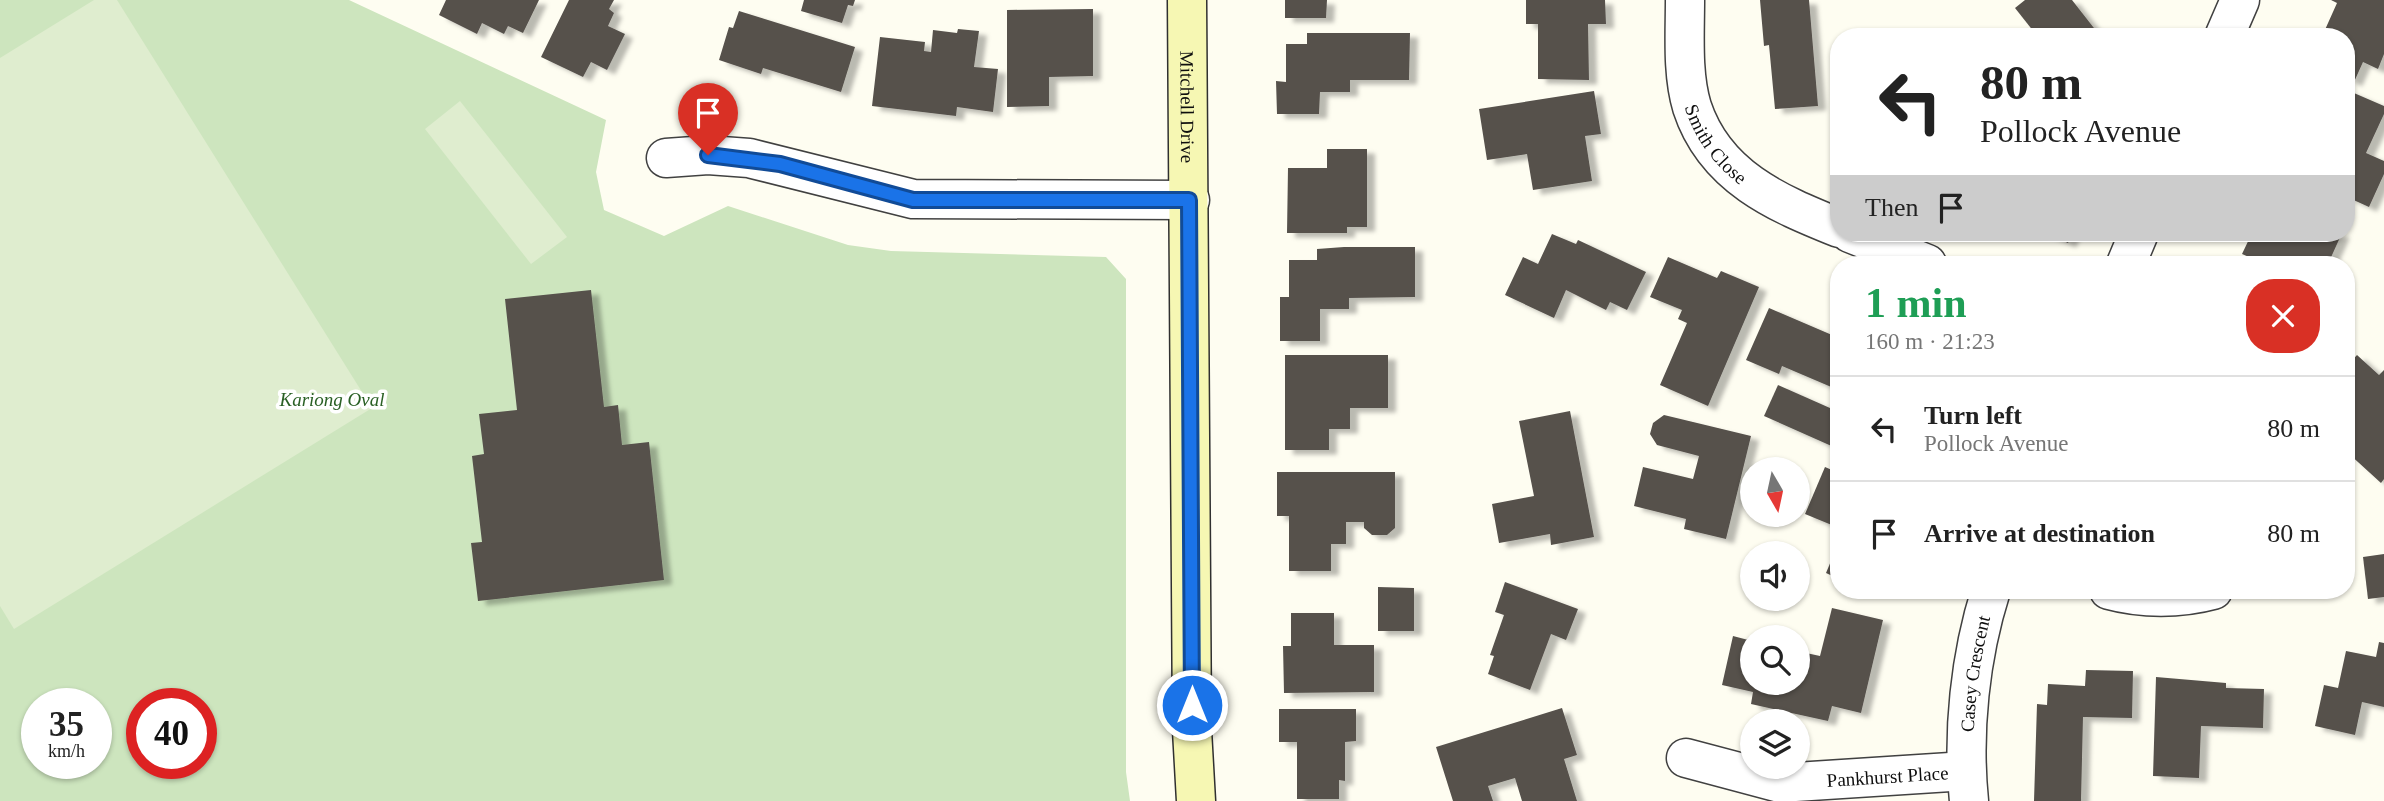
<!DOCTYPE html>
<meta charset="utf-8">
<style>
body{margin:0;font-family:Georgia,serif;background:#f2f2f2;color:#222;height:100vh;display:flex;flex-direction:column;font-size:26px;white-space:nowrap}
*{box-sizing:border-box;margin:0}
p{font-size:23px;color:#767676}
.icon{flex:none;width:38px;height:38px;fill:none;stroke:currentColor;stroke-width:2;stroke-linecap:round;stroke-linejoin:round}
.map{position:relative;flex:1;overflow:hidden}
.drawer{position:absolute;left:1830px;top:256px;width:525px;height:343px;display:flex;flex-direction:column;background:#fff;border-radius:28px;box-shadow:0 2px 5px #0004}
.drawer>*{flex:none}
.banner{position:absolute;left:1830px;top:28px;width:525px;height:214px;border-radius:28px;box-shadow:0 2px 5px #0004;background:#fff;color:#222;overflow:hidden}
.needle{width:46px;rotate:171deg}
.buttons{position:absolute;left:1740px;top:457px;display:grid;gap:14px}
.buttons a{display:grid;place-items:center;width:70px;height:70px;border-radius:50%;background:#fff;box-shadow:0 2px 5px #0004;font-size:35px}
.speed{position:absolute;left:21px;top:688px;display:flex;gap:14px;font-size:35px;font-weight:700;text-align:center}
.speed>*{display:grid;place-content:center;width:91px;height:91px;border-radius:50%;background:#fff;box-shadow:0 2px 5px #0004;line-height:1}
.speed small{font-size:18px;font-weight:400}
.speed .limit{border:10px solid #d22;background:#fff;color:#111}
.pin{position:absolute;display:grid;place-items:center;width:60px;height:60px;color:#fff;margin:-72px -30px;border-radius:50% 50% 50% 0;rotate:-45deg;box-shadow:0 0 7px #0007}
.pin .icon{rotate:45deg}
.me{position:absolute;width:77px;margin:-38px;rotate:0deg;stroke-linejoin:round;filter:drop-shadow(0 0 5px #0008)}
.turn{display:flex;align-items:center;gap:24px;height:147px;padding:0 35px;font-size:32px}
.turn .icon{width:91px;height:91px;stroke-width:2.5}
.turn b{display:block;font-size:49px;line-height:60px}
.then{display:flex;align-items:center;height:66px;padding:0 35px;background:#0003;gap:14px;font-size:26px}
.round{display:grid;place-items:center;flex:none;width:74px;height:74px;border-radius:28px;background:#f2f2f2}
.overview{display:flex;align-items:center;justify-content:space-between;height:119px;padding:0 35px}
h1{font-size:42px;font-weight:800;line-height:52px;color:#1e9e55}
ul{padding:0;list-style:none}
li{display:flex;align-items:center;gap:21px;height:105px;padding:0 35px;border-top:2px solid #e0e0e0}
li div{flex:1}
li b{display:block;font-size:26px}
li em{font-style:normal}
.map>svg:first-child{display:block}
.green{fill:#cde5be;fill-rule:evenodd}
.pitch{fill:#dfedcf}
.building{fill:#56514c;filter:url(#shadow)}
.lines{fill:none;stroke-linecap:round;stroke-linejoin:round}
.street-casing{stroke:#414141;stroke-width:41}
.secondary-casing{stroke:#303030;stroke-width:41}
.street{stroke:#fff;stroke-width:38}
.secondary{stroke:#f6f7b3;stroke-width:38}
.route-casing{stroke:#114b97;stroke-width:18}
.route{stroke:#1a73e8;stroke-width:12}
.labels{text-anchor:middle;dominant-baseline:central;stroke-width:7;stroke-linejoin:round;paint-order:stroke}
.street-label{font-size:19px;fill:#0e0e0e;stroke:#fff}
.park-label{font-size:19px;font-style:italic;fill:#2a6025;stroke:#fff}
</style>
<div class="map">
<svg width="2384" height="801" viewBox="0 0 2384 801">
<defs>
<filter id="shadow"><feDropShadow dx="8" dy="4.5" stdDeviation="2" flood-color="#0004"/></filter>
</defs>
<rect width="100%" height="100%" fill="#fefdf1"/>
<!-- green -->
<path class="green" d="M 0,0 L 349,0 L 606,120 L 596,172 L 604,210 L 664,236 L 728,206 L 848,245 L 891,251 L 1106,257 L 1126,279 L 1126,772 L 1130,801 L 0,801 ZM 37,704 L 96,704 L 96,763 L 37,763 ZM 142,704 L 201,704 L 201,763 L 142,763 Z"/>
<!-- pitch -->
<g class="pitch">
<path d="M 94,0 L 117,0 L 372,408 L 14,629 L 0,606 L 0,58 Z"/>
<path d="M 460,101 L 567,237 L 531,264 L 425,129 Z"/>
</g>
<!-- building -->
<g class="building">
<path d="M 446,0 L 539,0 L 523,33 L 508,26 L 504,34 L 482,23 L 477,34 L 439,15 Z"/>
<path d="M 569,0 L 614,0 L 609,9 L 614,13 L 608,26 L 625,34 L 607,70 L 591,62 L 583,77 L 541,57 Z"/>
<path d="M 804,0 L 855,0 L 853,6 L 848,5 L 842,23 L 801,11 Z"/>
<path d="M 1285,0 L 1327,0 L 1326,18 L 1285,18 Z"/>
<path d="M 1526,0 L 1605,0 L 1606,24 L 1588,24 L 1589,80 L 1538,79 L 1538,24 L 1526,24 Z"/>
<path d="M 1760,0 L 1809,0 L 1818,106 L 1775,109 L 1769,45 L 1764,46 Z"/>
<path d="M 2025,0 L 2072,0 L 2101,37 L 2038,37 L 2015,8 Z"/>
<path d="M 2331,0 L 2384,0 L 2384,54 L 2378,69 L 2363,62 L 2354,82 L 2347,78 L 2347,37 L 2331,37 L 2324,32 L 2337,3 Z"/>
<path d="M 1093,9 L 1093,76 L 1049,77 L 1049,106 L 1007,107 L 1007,10 Z"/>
<path d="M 739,11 L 855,47 L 841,92 L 763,68 L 761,74 L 719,60 L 729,27 L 733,28 Z"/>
<path d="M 958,29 L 979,31 L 974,67 L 998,69 L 993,112 L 957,107 L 956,116 L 872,106 L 880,37 L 925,42 L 924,51 L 931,52 L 933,30 L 957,33 Z"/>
<path d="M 1307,33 L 1410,33 L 1409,80 L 1350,80 L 1350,92 L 1320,92 L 1319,114 L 1277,114 L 1276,81 L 1286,82 L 1286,44 L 1307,44 Z"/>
<path d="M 2347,90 L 2384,106 L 2384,114 L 2366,153 L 2384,161 L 2384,174 L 2369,207 L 2347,197 Z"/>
<path d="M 1594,91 L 1601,134 L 1585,136 L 1592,181 L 1533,190 L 1527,154 L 1487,160 L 1479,109 Z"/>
<path d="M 1327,149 L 1367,149 L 1367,227 L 1347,227 L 1347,233 L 1287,233 L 1288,168 L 1327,168 Z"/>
<path d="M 2045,233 L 2073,233 L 2068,243 Z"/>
<path d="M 2252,233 L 2342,233 L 2328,264 L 2311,258 L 2308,264 L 2265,264 L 2242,254 Z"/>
<path d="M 1552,234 L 1576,244 L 1578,240 L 1646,272 L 1627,310 L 1610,302 L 1606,310 L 1566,290 L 1554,318 L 1505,295 L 1523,257 L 1538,264 Z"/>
<path d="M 1344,247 L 1415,247 L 1415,297 L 1349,298 L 1349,309 L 1320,309 L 1320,341 L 1280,341 L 1280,297 L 1289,297 L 1289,260 L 1317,260 L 1317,249 Z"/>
<path d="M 1668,257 L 1717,278 L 1721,271 L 1759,287 L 1708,406 L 1660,385 L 1687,323 L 1678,319 L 1682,310 L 1650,297 Z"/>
<path d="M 591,290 L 604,407 L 618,405 L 622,445 L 649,442 L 664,580 L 478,601 L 471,543 L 482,542 L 472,456 L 484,454 L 479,414 L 517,410 L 505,299 Z"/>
<path d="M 1769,308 L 1839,338 L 1839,382 L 1836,389 L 1782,366 L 1779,374 L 1746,360 Z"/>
<path d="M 1285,355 L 1388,355 L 1388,408 L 1350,408 L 1350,429 L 1329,429 L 1329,450 L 1285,450 Z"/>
<path d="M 2357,355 L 2379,375 L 2384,370 L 2384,479 L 2381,483 L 2347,452 L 2347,421 L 2353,414 L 2347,409 L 2347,366 Z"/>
<path d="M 1778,385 L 1839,412 L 1836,448 L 1764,416 Z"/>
<path d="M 1570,411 L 1594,537 L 1551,545 L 1550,534 L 1499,543 L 1492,504 L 1534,496 L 1519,421 Z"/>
<path d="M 1664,415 L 1751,436 L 1726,539 L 1684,529 L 1686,519 L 1634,506 L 1643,467 L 1693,479 L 1699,456 L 1657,445 L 1650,434 L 1653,423 Z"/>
<path d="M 1825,467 L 1839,473 L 1839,528 L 1805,514 Z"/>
<path d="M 1277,472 L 1395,472 L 1395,528 L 1387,535 L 1372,535 L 1364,528 L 1364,522 L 1346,522 L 1346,544 L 1331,544 L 1331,571 L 1289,571 L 1289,516 L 1277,516 Z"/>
<path d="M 1839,542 L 1839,579 L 1826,573 Z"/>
<path d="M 2384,554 L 2384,597 L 2368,599 L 2363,557 Z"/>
<path d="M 1505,582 L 1578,609 L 1566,640 L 1551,634 L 1530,690 L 1488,674 L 1494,656 L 1490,655 L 1504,615 L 1495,612 Z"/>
<path d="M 1378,587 L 1414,588 L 1414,631 L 1378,631 Z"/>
<path d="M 1832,608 L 1883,620 L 1861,713 L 1832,706 L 1828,721 L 1751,704 L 1753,692 L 1722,685 L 1733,636 L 1752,641 L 1752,682 L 1797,682 L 1797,651 L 1820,656 Z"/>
<path d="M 1291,613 L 1334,613 L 1334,645 L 1374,645 L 1374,692 L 1284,693 L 1283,646 L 1291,646 Z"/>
<path d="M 2379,642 L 2384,643 L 2384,707 L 2362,702 L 2355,735 L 2315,726 L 2324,685 L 2338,688 L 2346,651 L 2376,657 Z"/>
<path d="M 2086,670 L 2133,671 L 2132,718 L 2083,717 L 2081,801 L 2034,801 L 2037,704 L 2047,705 L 2048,684 L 2085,686 Z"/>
<path d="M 2156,677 L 2226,683 L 2226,688 L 2264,689 L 2263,728 L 2201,726 L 2199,778 L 2153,776 Z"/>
<path d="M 1562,708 L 1577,755 L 1564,759 L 1577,801 L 1522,801 L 1515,778 L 1488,786 L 1493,801 L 1453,801 L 1436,747 Z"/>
<path d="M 1279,709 L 1356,709 L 1356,741 L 1345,742 L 1345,781 L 1339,780 L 1339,799 L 1297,799 L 1297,742 L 1279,742 Z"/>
</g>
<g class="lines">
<defs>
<g id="street">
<path id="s1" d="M 1685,0 C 1685,34 1682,74 1692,107 C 1715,177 1777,203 1839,228"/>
<path d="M 2224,37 L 2240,0"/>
<path d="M 666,158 L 708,155 L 749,158 L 913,199 L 1190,200"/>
<path d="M 1850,233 L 1927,264"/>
<path d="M 2126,264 L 2139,233"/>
<path d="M 2109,590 C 2142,599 2180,599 2213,590"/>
<path id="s2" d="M 1686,758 L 1780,783 L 1966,771"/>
<path id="s3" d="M 1969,801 C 1962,732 1970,656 1991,590"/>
</g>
<g id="secondary">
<path id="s4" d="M 1187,0 L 1192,730 L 1196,801"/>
</g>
</defs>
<!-- street casing -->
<use href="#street" class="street-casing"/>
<!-- secondary casing -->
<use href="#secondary" class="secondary-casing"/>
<!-- street -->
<use href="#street" class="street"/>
<!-- secondary -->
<use href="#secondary" class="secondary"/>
</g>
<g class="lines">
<defs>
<path id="route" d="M 708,155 L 780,164 L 913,200 L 1189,200 L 1192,705"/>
</defs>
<!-- route casing -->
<use href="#route" class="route-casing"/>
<!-- route -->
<use href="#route" class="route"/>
</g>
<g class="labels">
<!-- street labels -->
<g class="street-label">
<text stroke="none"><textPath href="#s4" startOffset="107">Mitchell Drive</textPath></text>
<text stroke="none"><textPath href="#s1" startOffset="152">Smith Close</textPath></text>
<text stroke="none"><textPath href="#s3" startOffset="128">Casey Crescent</textPath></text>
<text stroke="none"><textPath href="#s2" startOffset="205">Pankhurst Place</textPath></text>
</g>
<!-- park labels -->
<g class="park-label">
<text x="332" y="399">Kariong Oval</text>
</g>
</g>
</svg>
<div class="buttons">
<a><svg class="needle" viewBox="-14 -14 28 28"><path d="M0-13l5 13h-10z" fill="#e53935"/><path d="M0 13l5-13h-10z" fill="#767676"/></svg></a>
<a><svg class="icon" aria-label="sound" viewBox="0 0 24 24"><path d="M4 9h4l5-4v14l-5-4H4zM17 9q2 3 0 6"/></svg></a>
<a><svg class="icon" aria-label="search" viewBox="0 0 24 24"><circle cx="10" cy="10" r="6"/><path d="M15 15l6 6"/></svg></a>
<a><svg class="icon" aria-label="layers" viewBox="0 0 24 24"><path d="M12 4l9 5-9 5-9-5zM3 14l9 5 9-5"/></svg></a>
</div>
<div class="speed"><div>35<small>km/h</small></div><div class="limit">40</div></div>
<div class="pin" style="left:708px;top:155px;background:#d93025"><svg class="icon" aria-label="arrive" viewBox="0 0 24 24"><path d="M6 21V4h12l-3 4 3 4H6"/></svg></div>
<svg class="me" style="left:1192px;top:705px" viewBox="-20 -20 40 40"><circle r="17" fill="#1a73e8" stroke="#fff" stroke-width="3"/><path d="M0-11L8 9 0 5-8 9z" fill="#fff"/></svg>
<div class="banner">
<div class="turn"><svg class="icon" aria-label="left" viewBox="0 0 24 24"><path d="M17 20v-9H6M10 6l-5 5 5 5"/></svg><div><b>80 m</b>Pollock Avenue</div></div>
<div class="then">Then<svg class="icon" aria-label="arrive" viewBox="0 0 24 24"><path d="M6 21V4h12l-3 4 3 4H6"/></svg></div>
</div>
<section class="drawer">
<div class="overview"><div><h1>1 min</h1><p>160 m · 21:23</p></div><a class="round" style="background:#d93025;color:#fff"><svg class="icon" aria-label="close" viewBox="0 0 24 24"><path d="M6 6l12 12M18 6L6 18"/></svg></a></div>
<ul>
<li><svg class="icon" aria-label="left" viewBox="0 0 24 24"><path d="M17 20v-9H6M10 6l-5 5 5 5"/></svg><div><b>Turn left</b><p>Pollock Avenue</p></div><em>80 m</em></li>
<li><svg class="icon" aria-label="arrive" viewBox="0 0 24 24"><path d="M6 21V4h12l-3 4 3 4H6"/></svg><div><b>Arrive at destination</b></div><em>80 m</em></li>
</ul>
</section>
</div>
